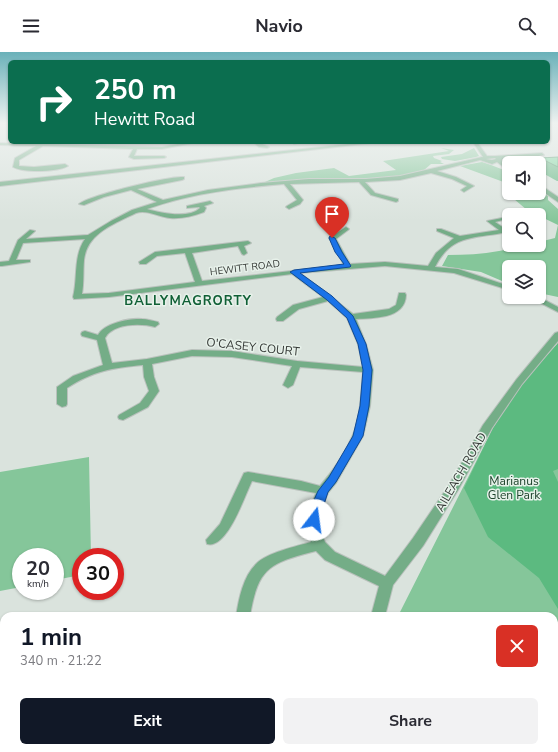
<!DOCTYPE html>
<meta charset="utf-8">
<style>
body{margin:0;font-family:"Nunito Sans",sans-serif;background:#f2f2f3;color:#2b2b33;height:100vh;display:flex;flex-direction:column;font-size:15px;white-space:nowrap}
*{box-sizing:border-box;margin:0}
p{font-size:13px;color:#7c7c81}
.icon{flex:none;width:22px;height:22px;fill:none;stroke:currentColor;stroke-width:2;stroke-linecap:round;stroke-linejoin:round}
.map{position:relative;flex:1;overflow:hidden}
.sheet{position:absolute;left:0px;top:560px;width:558px;height:140px;display:flex;flex-direction:column;background:#fff;border-radius:12px 12px 0 0;box-shadow:0 1px 3px #0004}
.sheet>*{flex:none}
.banner{position:absolute;left:8px;top:8px;width:542px;height:84px;border-radius:6px;box-shadow:0 1px 3px #0004;background:#0b6e4f;color:#fff;overflow:hidden}
.buttons{position:absolute;left:502px;top:104px;display:grid;gap:8px}
.buttons a{display:grid;place-items:center;width:44px;height:44px;border-radius:6px;background:#fff;box-shadow:0 1px 3px #0004;font-size:20px}
.speed{position:absolute;left:12px;top:496px;display:flex;gap:8px;font-size:20px;font-weight:700;text-align:center}
.speed>*{display:grid;place-content:center;width:52px;height:52px;border-radius:50%;background:#fff;box-shadow:0 1px 3px #0004;line-height:1}
.speed small{font-size:10px;font-weight:400}
.speed .limit{border:6px solid #d22;background:#fff;color:#111}
.pin{position:absolute;display:grid;place-items:center;width:34px;height:34px;color:#fff;margin:-41px -17px;border-radius:50% 50% 50% 0;rotate:-45deg;box-shadow:0 0 4px #0007}
.pin .icon{rotate:45deg}
.me{position:absolute;width:44px;margin:-22px;rotate:15deg;stroke-linejoin:round;filter:drop-shadow(0 0 3px #0008)}
.turn{display:flex;align-items:center;gap:14px;height:84px;padding:0 20px;font-size:18px}
.turn .icon{width:52px;height:52px;stroke-width:2.5}
.turn b{display:block;font-size:28px;line-height:34px}
.round{display:grid;place-items:center;flex:none;width:42px;height:42px;border-radius:6px;background:#f2f2f3}
.overview{display:flex;align-items:center;justify-content:space-between;height:68px;padding:0 20px}
h1{font-size:24px;font-weight:700;line-height:30px;color:#111827}
.primary-button{display:flex;gap:8px;margin-top:auto;padding:8px 20px}
.primary-button a{flex:1;height:46px;border-radius:6px;background:#111827;color:#fff;font-size:16px;font-weight:700;line-height:46px;text-align:center}
.primary-button a+a{background:#f2f2f3;color:#2b2b33}
header{display:flex;justify-content:space-between;align-items:center;height:52px;padding:0 20px;background:#fff;font-size:18px;font-weight:700}
.map>svg:first-child{display:block}
.green{fill:#85c69a}
.forest{fill:#5cba80}
.lines{fill:none;stroke-linecap:round;stroke-linejoin:round}
.minor-casing{stroke:#b9c1bc;stroke-width:2}
.tertiary-casing{stroke:#b9c1bc;stroke-width:2}
.minor{fill:#74ad87;fill-rule:evenodd}
.tertiary{fill:#74ad87;fill-rule:evenodd}
.wall{fill:#6aba87}
.building{fill:#7bd89d;stroke:#56976e}
.route{fill:#1a73e8;stroke:#114b97}
.labels{text-anchor:middle;dominant-baseline:central;stroke-width:3;stroke-linejoin:round;paint-order:stroke}
.far-street-label{font-size:10px;fill:#363a37;stroke:#e7f1ea}
.street-label{font-size:12px;fill:#363a37;stroke:#e7f1ea}
.park-label{font-size:12px;fill:#1c432b;stroke:#e7f1ea}
.far-district-label{font-size:13px;font-weight:bold;letter-spacing:1px;fill:#0f5f35;stroke:#e7f1ea}
</style>
<header><svg class="icon" aria-label="menu" viewBox="0 0 24 24"><path d="M4 6h16M4 12h16M4 18h16"/></svg>Navio<svg class="icon" aria-label="search" viewBox="0 0 24 24"><circle cx="10" cy="10" r="6"/><path d="M15 15l6 6"/></svg></header>
<div class="map">
<svg width="558" height="700" viewBox="0 0 558 700">
<rect width="100%" height="100%" fill="#dae3dd"/>
<!-- green -->
<g class="green">
<path d="M 441,96 L 454,98 L 449,102 L 433,104 L 434,106 L 442,109 L 440,110 L 444,112 L 431,112 L 423,119 L 405,124 L 374,127 L 265,130 L 274,126 L 296,121 L 334,116 L 349,124 L 396,118 L 383,109 L 449,99 Z"/>
<path d="M 474,96 L 479,104 L 476,105 L 455,109 L 442,107 L 441,105 L 462,102 Z"/>
<path d="M 482,110 L 491,113 L 509,120 L 509,132 L 460,114 Z"/>
<path d="M 539,138 L 548,144 L 548,148 L 558,157 L 558,245 L 539,241 L 539,215 L 509,215 L 509,232 L 481,220 L 442,214 L 448,203 C 465,203 482,202 499,199 C 512,197 525,193 539,193 L 539,190 L 555,186 L 558,173 L 527,158 L 514,147 L 513,141 L 539,141 Z"/>
<path d="M 558,291 L 558,700 L 351,700 L 352,696 L 554,696 L 554,564 L 398,564 L 493,376 Z"/>
<path d="M 89,405 L 91,505 L 81,505 L 81,523 L 55,528 L 55,505 L 21,505 L 21,535 L 0,539 L 0,420 Z"/>
</g>
<!-- forest -->
<g class="forest">
<path d="M 558,291 L 558,417 L 553,419 L 558,430 L 558,557 L 539,526 L 488,485 L 464,436 L 493,376 L 522,331 Z"/>
<path d="M 558,594 L 558,663 L 554,661 L 554,600 Z"/>
</g>
<g class="lines">
<defs>
<g id="minor">
<path d="M 188,90 L 198,90 L 162,97 L 137,97 L 134,104 L 164,104 L 166,105 L 164,106 L 134,107 L 129,105 L 133,97 L 43,94 L 19,108 L 19,114 L 34,115 L 65,112 L 68,114 C 58,120 23,121 13,115 L 15,106 L 36,94 L 0,93 L 0,91 L 162,95 Z"/>
<path d="M 253,90 L 258,90 L 269,95 L 267,96 L 259,95 Z"/>
<path d="M 292,90 L 304,90 L 294,92 Z"/>
<path d="M 366,90 L 380,90 L 0,134 L 0,130 Z"/>
<path d="M 542,101 L 544,103 C 533,105 501,110 493,105 L 495,104 Z"/>
<path d="M 482,105 L 484,107 L 437,119 L 456,125 L 474,134 L 464,140 L 461,138 L 467,134 L 452,127 L 431,121 L 400,128 L 365,130 L 375,141 L 398,147 L 398,149 L 396,150 L 371,143 L 359,130 L 290,132 L 303,148 L 300,152 L 289,157 L 286,155 L 287,154 L 297,148 L 284,132 C 238,136 191,141 147,157 C 161,161 189,167 200,156 L 199,155 L 187,156 L 187,154 L 210,149 L 213,151 L 204,154 L 206,156 L 204,160 C 193,164 182,167 170,166 C 159,165 146,157 136,161 C 114,172 87,181 84,208 C 83,220 84,231 82,242 L 109,241 L 195,230 L 185,201 L 157,204 L 146,212 L 140,212 L 139,210 L 155,200 L 248,189 L 251,191 L 244,194 L 247,201 L 244,203 L 242,202 L 238,194 L 192,201 L 202,229 L 344,213 L 329,186 L 346,175 L 349,177 L 348,178 L 336,187 L 350,212 L 385,210 L 428,214 L 436,201 L 454,186 L 437,179 L 437,177 L 441,177 L 460,184 L 499,178 L 487,169 L 507,165 L 507,167 L 495,170 L 507,178 L 507,180 C 476,187 452,181 435,215 L 458,217 L 509,234 L 509,238 L 454,221 L 385,214 L 300,221 L 353,262 L 389,257 L 396,253 L 399,241 L 405,241 L 406,243 C 405,267 374,266 356,267 L 366,292 L 373,318 L 370,354 L 363,384 L 336,431 L 328,441 L 322,455 L 320,478 L 325,490 L 335,500 L 385,524 L 413,486 L 449,433 L 483,373 L 516,328 L 555,281 L 558,280 L 558,289 L 522,332 L 492,376 L 458,438 L 423,494 L 393,533 L 385,564 L 371,564 L 379,534 L 325,508 L 316,499 C 270,511 258,515 250,564 L 236,564 C 239,546 243,525 256,512 C 266,501 297,494 311,490 C 306,473 309,458 316,441 L 252,429 C 245,443 227,498 207,492 L 206,488 L 220,472 L 244,421 L 248,420 L 301,429 L 320,434 C 332,420 345,402 352,385 C 361,365 361,341 363,320 L 300,315 L 293,333 L 288,336 L 283,333 L 292,314 L 232,305 L 192,304 L 152,312 L 154,325 L 159,339 L 148,355 L 123,368 L 119,367 L 118,365 L 119,363 L 140,351 L 149,339 L 144,325 L 143,313 C 112,316 93,319 67,336 L 67,352 L 66,354 L 62,355 L 57,352 L 57,335 L 73,324 L 103,313 L 97,288 L 82,284 L 81,282 L 82,280 L 85,279 L 98,283 C 104,271 130,266 142,267 C 147,267 153,269 158,270 L 159,272 L 155,275 C 141,271 113,271 105,286 L 112,311 L 147,307 L 192,298 L 232,299 L 297,309 L 363,315 L 358,292 L 347,266 L 328,249 L 299,257 L 283,269 L 277,269 L 276,267 L 277,265 L 293,253 L 323,245 L 292,222 L 109,245 L 74,247 L 73,245 C 78,226 73,204 85,187 L 23,191 L 16,208 L 30,208 L 30,210 L 2,214 L 0,214 L 0,210 L 9,209 L 18,188 L 30,178 L 35,179 L 26,187 L 88,183 L 111,169 L 132,158 L 157,150 L 131,138 L 104,145 L 84,153 L 79,152 C 91,143 168,124 184,125 L 184,127 L 182,128 L 137,137 L 163,148 L 208,138 L 261,131 L 309,127 L 366,127 L 400,124 Z"/>
<path d="M 529,245 L 539,245 L 558,255 L 558,260 Z"/>
<path d="M 327,696 L 345,696 L 344,700 L 326,700 Z"/>
</g>
<g id="tertiary">
<path d="M 473,90 L 477,90 L 487,104 L 496,104 L 502,107 L 502,109 L 509,114 L 509,119 L 497,110 L 492,112 L 480,108 L 480,106 L 483,105 ZM 495,106 L 496,107 L 492,108 L 486,107 Z"/>
<path d="M 539,132 L 558,145 L 558,150 L 539,137 Z"/>
</g>
</defs>
<!-- minor casing -->
<use href="#minor" class="minor-casing"/>
<!-- tertiary casing -->
<use href="#tertiary" class="tertiary-casing"/>
<!-- minor -->
<use href="#minor" class="minor"/>
<!-- tertiary -->
<use href="#tertiary" class="tertiary"/>
</g>
<!-- wall -->
<path class="wall" d="M 558,105 L 558,129 L 557,129 L 539,119 L 539,112 L 540,106 Z"/>
<!-- building -->
<path class="building" d="M 558,105 L 558,115 L 540,106 Z"/>
<!-- sky -->
<linearGradient id="sky" x2="0" y2="1"><stop stop-color="#6ab1b9"/><stop offset="0.42" stop-color="#eef2f0"/><stop offset="1" stop-color="#eef2f0" stop-opacity="0"/></linearGradient>
<rect width="558" height="169" fill="url(#sky)"/>
<!-- route -->
<path class="route" d="M 330,184 L 335,186 L 342,200 L 351,214 L 350,215 L 300,221 L 332,244 L 353,264 L 366,292 L 372,318 L 369,354 L 363,384 L 336,430 L 328,440 L 319,468 L 318,471 L 314,473 L 310,471 L 308,468 L 311,455 L 318,439 L 329,425 L 353,384 L 360,354 L 363,318 L 358,292 L 347,266 L 327,248 L 290,220 L 294,218 L 344,212 L 335,200 L 329,186 Z"/>
<g class="labels">
<!-- far-street labels -->
<g class="far-street-label">
<text transform="translate(245 216) rotate(-7)">HEWITT ROAD</text>
</g>
<!-- street labels -->
<g class="street-label">
<text transform="translate(253 295) rotate(6)">O'CASEY COURT</text>
<text transform="translate(461 420) rotate(-60)">AILEACH ROAD</text>
</g>
<!-- park labels -->
<g class="park-label">
<text x="514" y="429">Marianus<tspan x="514" dy="14">Glen Park</tspan></text>
</g>
<!-- far-district labels -->
<g class="far-district-label">
<text x="188" y="249">BALLYMAGRORTY</text>
</g>
</g>
</svg>
<div class="buttons">
<a><svg class="icon" aria-label="sound" viewBox="0 0 24 24"><path d="M4 9h4l5-4v14l-5-4H4zM17 9q2 3 0 6"/></svg></a>
<a><svg class="icon" aria-label="search" viewBox="0 0 24 24"><circle cx="10" cy="10" r="6"/><path d="M15 15l6 6"/></svg></a>
<a><svg class="icon" aria-label="layers" viewBox="0 0 24 24"><path d="M12 4l9 5-9 5-9-5zM3 14l9 5 9-5"/></svg></a>
</div>
<div class="speed"><div>20<small>km/h</small></div><div class="limit">30</div></div>
<div class="pin" style="left:332px;top:186px;background:#d93025"><svg class="icon" aria-label="arrive" viewBox="0 0 24 24"><path d="M6 21V4h12l-3 4 3 4H6"/></svg></div>
<svg class="me" style="left:314px;top:468px" viewBox="-20 -20 40 40"><circle r="19" fill="#fff"/><path d="M0-13L10 11 0 6-10 11z" fill="#1a73e8"/></svg>
<div class="banner">
<div class="turn"><svg class="icon" aria-label="right" viewBox="0 0 24 24"><path d="M7 20v-9h11M14 6l5 5-5 5"/></svg><div><b>250 m</b>Hewitt Road</div></div>
</div>
<section class="sheet">
<div class="overview"><div><h1>1 min</h1><p>340 m · 21:22</p></div><a class="round" style="background:#d93025;color:#fff"><svg class="icon" aria-label="close" viewBox="0 0 24 24"><path d="M6 6l12 12M18 6L6 18"/></svg></a></div>
<div class="primary-button"><a>Exit</a><a>Share</a></div>
</section>
</div>
